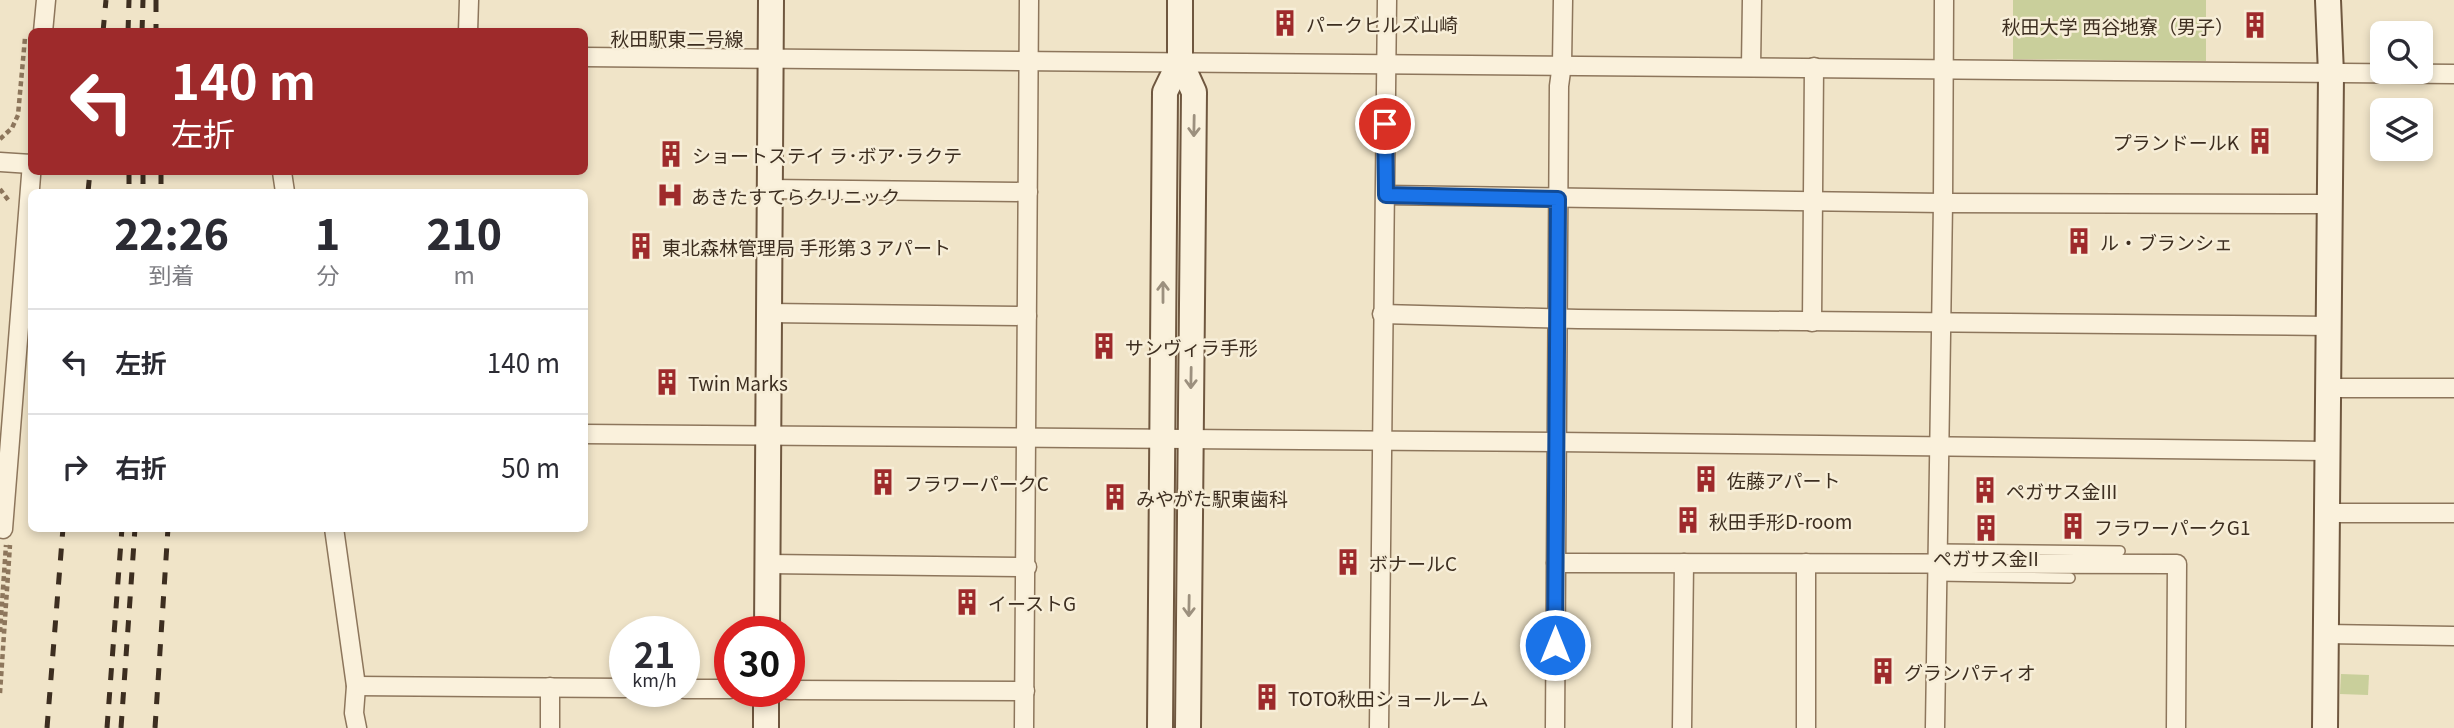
<!DOCTYPE html>
<html lang="ja">
<meta charset="utf-8">
<style>
body{margin:0;font-family:Georgia,"Noto Sans JP",serif;background:#f2f2f3;color:#2b2b33;height:100vh;display:flex;flex-direction:column;font-size:26px;white-space:nowrap}
*{box-sizing:border-box;margin:0}
p{font-size:23px;color:#7c7c81}
.icon{flex:none;width:38px;height:38px;fill:none;stroke:currentColor;stroke-width:2;stroke-linecap:round;stroke-linejoin:round}
.map{position:relative;flex:1;overflow:hidden}
.side{position:absolute;left:28px;top:189px;width:560px;height:343px;display:flex;flex-direction:column;background:#fff;border-radius:10px;box-shadow:0 4px 10px #0003}
.side>*{flex:none}
.hud{position:absolute;left:28px;top:28px;width:560px;height:147px;border-radius:10px;box-shadow:0 4px 10px #0003;background:#9e2a2b;color:#fff;overflow:hidden}
.buttons{position:absolute;left:2370px;top:21px;display:grid;gap:14px}
.buttons a{display:grid;place-items:center;width:63px;height:63px;border-radius:10px;background:#fff;box-shadow:0 4px 10px #0003;font-size:35px}
.speed{position:absolute;left:609px;top:616px;display:flex;gap:14px;font-size:35px;font-weight:700;text-align:center}
.speed>*{display:grid;place-content:center;width:91px;height:91px;border-radius:50%;background:#fff;box-shadow:0 4px 10px #0003;line-height:1}
.speed small{font-size:18px;font-weight:400}
.speed .limit{border:10px solid #d22;background:#fff;color:#111}
.pin{position:absolute;display:grid;place-items:center;width:60px;height:60px;color:#fff;margin:-30px;border:4px solid #fff;border-radius:50%;box-shadow:0 2px 7px #0007}
.me{position:absolute;width:77px;margin:-38px;rotate:0deg;stroke-linejoin:round;filter:drop-shadow(0 0 5px #0008)}
.turn{display:flex;align-items:center;gap:24px;height:147px;padding:0 28px;font-size:32px}
.turn .icon{width:91px;height:91px;stroke-width:2.5}
.turn b{display:block;font-size:49px;line-height:60px}
.eta{display:flex;justify-content:space-evenly;align-items:center;height:119px;text-align:center}
.eta b{font-size:42px;font-weight:800;line-height:49px}
ul{padding:0;list-style:none}
li{display:flex;align-items:center;gap:21px;height:105px;padding:0 28px;border-top:2px solid #e1e1e2}
li div{flex:1}
li b{display:block;font-size:26px}
li em{font-style:normal}
.map>svg:first-child{display:block}
.green{fill:#c9cf9b}
.lines{fill:none;stroke-linecap:round;stroke-linejoin:round}
.lane-casing{stroke:#8d765c;stroke-width:12}
.street-casing{stroke:#8d765c;stroke-width:21}
.secondary-casing{stroke:#6f573f;stroke-width:28}
.path{stroke:#8d765c;stroke-width:4.5;stroke-dasharray:5 3.5;stroke-linecap:butt}
.lane{stroke:#faf1dc;stroke-width:9}
.street{stroke:#faf1dc;stroke-width:18}
.secondary{stroke:#faf1dc;stroke-width:24}
.rail{stroke:#3d2e20;stroke-width:5;stroke-dasharray:12 12;stroke-linecap:butt}
.oneway{stroke:#9c907e}
.route-casing{stroke:#114b97;stroke-width:18}
.route{stroke:#1a73e8;stroke-width:12}
.labels{text-anchor:middle;dominant-baseline:central;stroke-width:5;stroke-linejoin:round;paint-order:stroke}
.poi-label{font-size:19px;fill:#3d2e20;stroke:#f7eed8;text-anchor:start}
.street-label{font-size:19px;fill:#3d2e20;stroke:#f7eed8}
</style>
<div class="map">
<svg width="2454" height="728" viewBox="0 0 2454 728">
<rect width="100%" height="100%" fill="#f0e4c8"/>
<!-- green -->
<g class="green">
<path d="M 2013,0 L 2206,0 L 2206,61 L 2013,59 Z"/>
<path d="M 2341,674 L 2369,675 L 2368,695 L 2340,694 Z"/>
</g>
<g class="lines">
<defs>
<g id="lane">
<path d="M 1938,549 L 2120,551"/>
<path d="M 1937,576 L 2070,578"/>
</g>
<g id="street">
<path d="M 43,32 L 46,0"/>
<path d="M 468,32 L 469,0"/>
<path d="M 584,57 L 2454,74"/>
<path d="M 1751,67 L 1752,0"/>
<path d="M 0,162 L 31,164"/>
<path d="M 282,172 L 285,192"/>
<path d="M 770,189 L 1028,192"/>
<path d="M 1386,195 L 1943,203 L 2330,204"/>
<path d="M 769,313 L 1027,316"/>
<path d="M 1382,314 L 1578,319 L 2330,326"/>
<path d="M 1812,322 L 1814,67"/>
<path d="M 2329,388 L 2454,388"/>
<path d="M 584,434 L 1556,442 L 2328,451"/>
<path d="M 2328,513 L 2454,513"/>
<path d="M 0,528 L 3,529 L 32,163"/>
<path d="M 334,528 L 356,686 L 354,713 L 357,728"/>
<path d="M 1556,563 L 2177,564 L 2176,728"/>
<path d="M 768,564 L 1027,567"/>
<path d="M 2326,634 L 2454,636"/>
<path d="M 356,686 L 625,688"/>
<path d="M 684,689 L 730,689"/>
<path d="M 789,690 L 1025,691"/>
<path d="M 550,728 L 550,687"/>
<path d="M 1024,728 L 1029,0"/>
<path d="M 1379,728 L 1387,0"/>
<path d="M 1555,728 L 1559,86 L 1562,64 L 1563,0"/>
<path d="M 1682,728 L 1684,563"/>
<path d="M 1806,728 L 1806,563"/>
<path d="M 1935,728 L 1943,203 L 1944,0"/>
</g>
<g id="secondary">
<path d="M 1180,61 L 1194,92 L 1188,728"/>
<path d="M 767,632 L 771,0"/>
<path d="M 766,728 L 766,691"/>
<path d="M 1160,728 L 1165,92 L 1180,61 L 1180,0"/>
<path d="M 2325,728 L 2331,74 L 2328,0"/>
</g>
</defs>
<!-- lane casing -->
<use href="#lane" class="lane-casing"/>
<!-- street casing -->
<use href="#street" class="street-casing"/>
<!-- secondary casing -->
<use href="#secondary" class="secondary-casing"/>
<!-- path -->
<g class="path">
<path d="M 0,139 L 12,128 L 18,115 L 25,38"/>
<path d="M 0,189 L 9,201"/>
<path d="M 0,632 L 6,545"/>
<path d="M 0,693 L 10,545"/>
</g>
<!-- lane -->
<use href="#lane" class="lane"/>
<!-- street -->
<use href="#street" class="street"/>
<!-- secondary -->
<use href="#secondary" class="secondary"/>
<!-- rail -->
<g class="rail">
<path d="M 156,0 L 156,32"/>
<path d="M 103,32 L 106,0"/>
<path d="M 128,32 L 129,0"/>
<path d="M 142,32 L 143,0"/>
<path d="M 129,172 L 129,192"/>
<path d="M 143,172 L 143,192"/>
<path d="M 161,172 L 161,192"/>
<path d="M 88,192 L 90,172"/>
<path d="M 47,728 L 63,528"/>
<path d="M 107,728 L 122,528"/>
<path d="M 121,728 L 135,528"/>
<path d="M 155,728 L 168,528"/>
</g>
</g>
<!-- one-way arrows -->
<defs><path id="oneway-shaft" d="M-6 0H5M1.5-3L5.5 0L1.5 3" fill="none" stroke-width="1.6" stroke-linecap="round" stroke-linejoin="round" transform="scale(1.75)"/></defs>
<g class="oneway">
<use href="#oneway-shaft" transform="translate(1194 126) rotate(91)"/>
<use href="#oneway-shaft" transform="translate(1163 292) rotate(-90)"/>
<use href="#oneway-shaft" transform="translate(1191 378) rotate(91)"/>
<use href="#oneway-shaft" transform="translate(1189 606) rotate(91)"/>
</g>
<g class="lines">
<defs>
<path id="route" d="M 1385,124 L 1386,195 L 1558,199 L 1555,645"/>
</defs>
<!-- route casing -->
<use href="#route" class="route-casing"/>
<!-- route -->
<use href="#route" class="route"/>
</g>
<!-- icons -->
<defs>
<symbol id="building-bare" viewBox="-9 -9 18 18"><path d="M-4-6H4V6H1V3H-1V6H-4ZM-2.5-4.3h1.7v1.8h-1.7ZM.8-4.3h1.7v1.8H.8ZM-2.5-1h1.7V.8h-1.7ZM.8-1h1.7V.8H.8Z" fill="#9e2a2b" stroke="#f7eed8" stroke-width="2.5" paint-order="stroke"/></symbol>
<symbol id="hospital-bare" viewBox="-9 -9 18 18"><path d="M-5-5h3v3.5h4V-5h3V5h-3V1.5h-4V5h-3Z" fill="#9e2a2b" stroke="#f7eed8" stroke-width="2.5" paint-order="stroke"/></symbol>
</defs>
<g fill-rule="evenodd">
<use href="#building-bare" x="1266" y="4" width="38" height="38"/>
<use href="#building-bare" x="2236" y="6" width="38" height="38"/>
<use href="#building-bare" x="2241" y="122" width="38" height="38"/>
<use href="#building-bare" x="652" y="135" width="38" height="38"/>
<use href="#hospital-bare" x="651" y="176" width="38" height="38"/>
<use href="#building-bare" x="2060" y="222" width="38" height="38"/>
<use href="#building-bare" x="622" y="227" width="38" height="38"/>
<use href="#building-bare" x="1085" y="327" width="38" height="38"/>
<use href="#building-bare" x="648" y="363" width="38" height="38"/>
<use href="#building-bare" x="1687" y="460" width="38" height="38"/>
<use href="#building-bare" x="864" y="463" width="38" height="38"/>
<use href="#building-bare" x="1966" y="471" width="38" height="38"/>
<use href="#building-bare" x="1096" y="478" width="38" height="38"/>
<use href="#building-bare" x="1669" y="501" width="38" height="38"/>
<use href="#building-bare" x="2054" y="507" width="38" height="38"/>
<use href="#building-bare" x="1967" y="509" width="38" height="38"/>
<use href="#building-bare" x="1329" y="543" width="38" height="38"/>
<use href="#building-bare" x="948" y="583" width="38" height="38"/>
<use href="#building-bare" x="1864" y="652" width="38" height="38"/>
<use href="#building-bare" x="1248" y="678" width="38" height="38"/>
</g>
<g class="labels">
<!-- poi labels -->
<g class="poi-label">
<text x="1306" y="23">パークヒルズ山崎</text>
<text x="2234" y="25" text-anchor="end">秋田大学 西谷地寮（男子）</text>
<text x="2239" y="141" text-anchor="end">プランドールK</text>
<text x="692" y="154">ショートステイ ラ･ボア･ラクテ</text>
<text x="691" y="195">あきたすてらクリニック</text>
<text x="2100" y="241">ル・ブランシェ</text>
<text x="662" y="246">東北森林管理局 手形第３アパート</text>
<text x="1125" y="346">サンヴィラ手形</text>
<text x="688" y="382">Twin Marks</text>
<text x="1727" y="479">佐藤アパート</text>
<text x="904" y="482">フラワーパークC</text>
<text x="2006" y="490">ペガサス金III</text>
<text x="1136" y="497">みやがた駅東歯科</text>
<text x="1709" y="520">秋田手形D-room</text>
<text x="2094" y="526">フラワーパークG1</text>
<text x="1986" y="557" text-anchor="middle">ペガサス金II</text>
<text x="1369" y="562">ボナールC</text>
<text x="988" y="602">イーストG</text>
<text x="1904" y="671">グランパティオ</text>
<text x="1288" y="697">TOTO秋田ショールーム</text>
</g>
<!-- street labels -->
<g class="street-label">
<text x="677" y="37">秋田駅東二号線</text>
</g>
</g>
</svg>
<div class="buttons">
<a><svg class="icon" aria-label="search" viewBox="0 0 24 24"><circle cx="10" cy="10" r="6"/><path d="M15 15l6 6"/></svg></a>
<a><svg class="icon" aria-label="layers" viewBox="0 0 24 24"><path d="M12 4l9 5-9 5-9-5zM3 14l9 5 9-5"/></svg></a>
</div>
<div class="speed"><div>21<small>km/h</small></div><div class="limit">30</div></div>
<div class="pin" style="left:1385px;top:124px;background:#d93025"><svg class="icon" aria-label="arrive" viewBox="0 0 24 24"><path d="M6 21V4h12l-3 4 3 4H6"/></svg></div>
<svg class="me" style="left:1555px;top:645px" viewBox="-20 -20 40 40"><circle r="17" fill="#1a73e8" stroke="#fff" stroke-width="3"/><path d="M0-11L8 9 0 5-8 9z" fill="#fff"/></svg>
<div class="hud">
<div class="turn"><svg class="icon" aria-label="left" viewBox="0 0 24 24"><path d="M17 20v-9H6M10 6l-5 5 5 5"/></svg><div><b>140 m</b>左折</div></div>
</div>
<section class="side">
<div class="eta">
<div><b>22:26</b><p>到着</p></div>
<div><b>1</b><p>分</p></div>
<div><b>210</b><p>m</p></div>
</div>
<ul>
<li><svg class="icon" aria-label="left" viewBox="0 0 24 24"><path d="M17 20v-9H6M10 6l-5 5 5 5"/></svg><div><b>左折</b></div><em>140 m</em></li>
<li><svg class="icon" aria-label="right" viewBox="0 0 24 24"><path d="M7 20v-9h11M14 6l5 5-5 5"/></svg><div><b>右折</b></div><em>50 m</em></li>
</ul>
</section>
</div>
